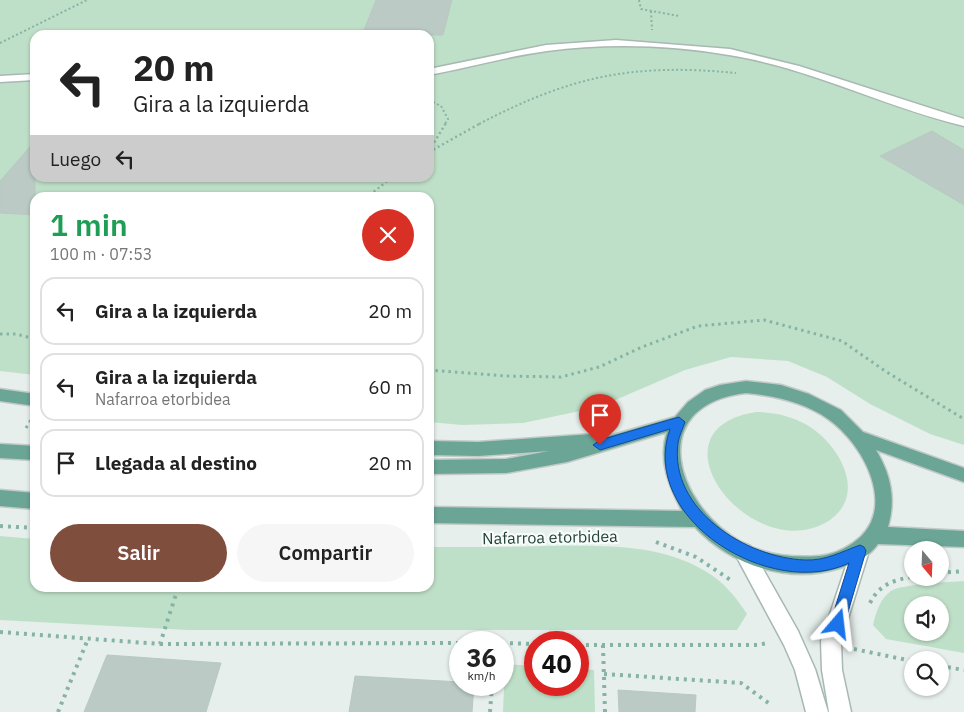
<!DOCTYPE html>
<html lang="es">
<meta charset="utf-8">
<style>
body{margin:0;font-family:"IBM Plex Sans",sans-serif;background:#f6f6f6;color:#222;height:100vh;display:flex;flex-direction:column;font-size:19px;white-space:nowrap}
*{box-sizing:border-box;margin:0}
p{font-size:16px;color:#767676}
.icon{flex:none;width:28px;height:28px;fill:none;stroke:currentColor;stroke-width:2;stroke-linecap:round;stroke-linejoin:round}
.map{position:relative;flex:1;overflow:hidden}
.drawer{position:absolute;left:30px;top:192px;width:404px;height:400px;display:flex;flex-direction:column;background:#fff;border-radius:15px;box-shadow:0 1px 4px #0004}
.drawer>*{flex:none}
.hud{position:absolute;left:30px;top:30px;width:404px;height:152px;border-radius:15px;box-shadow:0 1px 4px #0004;background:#fff;color:#222;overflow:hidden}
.needle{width:32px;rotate:161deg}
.tools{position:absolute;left:904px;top:541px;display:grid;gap:10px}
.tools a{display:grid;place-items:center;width:45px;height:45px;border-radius:50%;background:#fff;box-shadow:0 1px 4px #0004;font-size:25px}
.speed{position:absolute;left:449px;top:631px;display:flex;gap:10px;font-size:25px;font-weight:700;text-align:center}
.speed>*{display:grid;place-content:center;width:65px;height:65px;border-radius:50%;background:#fff;box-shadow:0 1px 4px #0004;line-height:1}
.speed small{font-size:12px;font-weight:400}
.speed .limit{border:8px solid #d22;background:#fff;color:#111}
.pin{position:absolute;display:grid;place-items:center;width:42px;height:42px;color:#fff;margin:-51px -21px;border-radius:50% 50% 50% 0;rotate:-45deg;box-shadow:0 0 5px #0007}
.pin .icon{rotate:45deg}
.me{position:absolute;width:55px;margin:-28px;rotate:17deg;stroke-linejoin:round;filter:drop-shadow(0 0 4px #0008)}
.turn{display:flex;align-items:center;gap:18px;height:105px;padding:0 20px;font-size:22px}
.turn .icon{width:65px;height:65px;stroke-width:2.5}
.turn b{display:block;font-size:35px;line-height:42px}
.then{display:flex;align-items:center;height:48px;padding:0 20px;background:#0003;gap:10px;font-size:19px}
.round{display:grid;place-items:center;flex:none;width:52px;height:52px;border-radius:26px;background:#f6f6f6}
.summary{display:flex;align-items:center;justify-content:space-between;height:85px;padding:0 20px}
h1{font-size:30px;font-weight:600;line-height:38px;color:#1e9e55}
.action{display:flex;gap:10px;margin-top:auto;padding:10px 20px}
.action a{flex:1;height:58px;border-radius:30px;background:#804e3d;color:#fff;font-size:20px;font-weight:600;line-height:58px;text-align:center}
.action a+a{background:#f6f6f6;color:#222}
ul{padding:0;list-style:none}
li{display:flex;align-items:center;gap:15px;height:68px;margin:0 10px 8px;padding:0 10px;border:2px solid #e0e0e0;border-radius:15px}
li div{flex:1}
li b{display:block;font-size:19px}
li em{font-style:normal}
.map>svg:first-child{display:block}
.green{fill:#bfe0c8;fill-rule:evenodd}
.building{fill:#bbcac4;stroke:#b8c9c2}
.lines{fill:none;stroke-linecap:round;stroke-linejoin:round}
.minor-casing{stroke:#a8b8b2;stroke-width:3}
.major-casing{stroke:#c2cac8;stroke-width:3}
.path-far3{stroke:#86b3a5;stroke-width:2;stroke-dasharray:2 2.5;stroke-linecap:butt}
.path-far2{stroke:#86b3a5;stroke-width:2.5;stroke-dasharray:2 3;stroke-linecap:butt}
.path-far1{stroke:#86b3a5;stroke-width:3;stroke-dasharray:2.5 4;stroke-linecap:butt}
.path{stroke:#86b3a5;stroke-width:4;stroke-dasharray:3 5;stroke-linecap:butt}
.minor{fill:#fff;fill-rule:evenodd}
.major{fill:#6aa596;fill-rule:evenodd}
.route{fill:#1a73e8;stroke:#114b97}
.labels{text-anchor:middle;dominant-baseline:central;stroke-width:4.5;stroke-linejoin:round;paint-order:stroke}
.near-street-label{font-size:16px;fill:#24423a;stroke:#f7fbf9}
</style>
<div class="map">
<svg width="964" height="712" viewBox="0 0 964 712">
<rect width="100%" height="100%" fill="#e6efeb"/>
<!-- green -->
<g class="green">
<path d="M 0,0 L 964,0 L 964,445 L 930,434 L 870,404 L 827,377 L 788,361 L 731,357 L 685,370 L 599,407 L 523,423 L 462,425 L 429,422 L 429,198 L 35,198 L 35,375 L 0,371 ZM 35,35 L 429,35 L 429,178 L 35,178 Z"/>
<path d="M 756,412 C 774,412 791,416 807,425 C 840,444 870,498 825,523 C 749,564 645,429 756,412 Z"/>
<path d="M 0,536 L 35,539 L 35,588 L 429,588 L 429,547 C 467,547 505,547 543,546 C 597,546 657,542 705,571 C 723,581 736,597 747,614 L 737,630 L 188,630 L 0,620 Z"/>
<path d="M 964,581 L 964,653 L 886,639 L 873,625 C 876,612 880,599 891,591 C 902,584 949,582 964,581 ZM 912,605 L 940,605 L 940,632 L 912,632 Z"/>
<path d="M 505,664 L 535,666 L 535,685 L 578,685 L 578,669 L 594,670 L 595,712 L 503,712 Z"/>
</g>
<!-- building -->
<g class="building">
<path d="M 376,0 L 452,0 L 443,35 L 362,35 Z"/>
<path d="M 932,131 L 964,150 L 964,205 L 880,156 Z"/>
<path d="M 35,141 L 35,215 L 0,213 L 0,181 Z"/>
<path d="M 107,655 L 221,663 L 206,712 L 84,712 Z"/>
<path d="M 355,676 L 460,682 L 460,685 L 474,685 L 472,712 L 349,712 Z"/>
<path d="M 618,690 L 696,695 L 695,712 L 619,712 Z"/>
</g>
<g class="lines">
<defs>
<g id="minor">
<path d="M 616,40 L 730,49 L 799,66 L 964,119 L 964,126 C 885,107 810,68 729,55 C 670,45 607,43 547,51 C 508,56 468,68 429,75 L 429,69 L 546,45 Z"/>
<path d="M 35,74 L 35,80 L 0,82 L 0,76 Z"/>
<path d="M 860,542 L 867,545 L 869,551 L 841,641 L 842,670 L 851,712 L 829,712 L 822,670 L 821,641 L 853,545 Z"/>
<path d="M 743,543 L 750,546 L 798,631 L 815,669 L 828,712 L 806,712 L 795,670 L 784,645 L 734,552 L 736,546 Z"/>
</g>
<g id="major">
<path d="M 746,381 L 781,385 L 809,394 L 841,410 L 863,432 L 964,468 L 964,482 L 876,450 C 891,475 896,499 888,527 L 964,531 L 964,547 L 878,544 C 870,556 854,564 840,568 C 789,584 731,566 695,527 L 429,523 L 429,507 L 682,511 C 669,486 658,460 667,432 L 567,462 L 506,473 L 429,474 L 429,460 L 506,459 L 549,451 L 478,456 L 429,455 L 429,441 L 478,442 L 592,434 L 599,439 L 675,417 L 688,402 L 705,390 L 720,385 ZM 746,393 C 775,396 804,402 828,419 C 864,444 900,511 853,543 C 843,550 831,555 819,556 C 792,558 765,555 741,542 C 674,504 645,405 746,393 Z"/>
<path d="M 0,389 L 35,394 L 35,406 L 0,401 Z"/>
<path d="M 0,444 L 35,446 L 35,460 L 0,458 Z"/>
<path d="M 0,490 L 35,493 L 35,509 L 0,506 Z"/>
</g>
</defs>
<!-- minor casing -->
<use href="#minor" class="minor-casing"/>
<!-- major casing -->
<use href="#major" class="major-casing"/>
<!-- path-far3 -->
<g class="path-far3">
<path d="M 639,0 L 641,9 L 679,16"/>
<path d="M 651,11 L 652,30"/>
<path d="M 0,43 L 87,0"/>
<path d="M 429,100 L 441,106 L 448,119 L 445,124"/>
<path d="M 479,124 C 571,76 632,63 736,73"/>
</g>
<!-- path-far2 -->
<g class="path-far2">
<path d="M 429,151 L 446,123"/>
<path d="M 429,152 L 481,123"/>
<path d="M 366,198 L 391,178"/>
</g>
<!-- path-far1 -->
<g class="path-far1">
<path d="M 0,334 L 16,334 L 35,339"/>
<path d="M 429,370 L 505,376 L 561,377 L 599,367 L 642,347 L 698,326 L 764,320 L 842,341 L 885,371 L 964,419"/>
<path d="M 26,428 L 31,420"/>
</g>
<!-- path -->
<g class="path">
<path d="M 0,526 L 35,528"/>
<path d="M 656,542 L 696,557 L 732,581"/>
<path d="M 940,573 L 964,571"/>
<path d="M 870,603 C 879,585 893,580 912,577"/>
<path d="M 0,632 L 160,644 L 178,588"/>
<path d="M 502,643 L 535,644"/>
<path d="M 160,644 L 460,643"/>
<path d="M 578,645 L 757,645 L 768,643"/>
<path d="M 603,645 L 605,712"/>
<path d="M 854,649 L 912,661"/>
<path d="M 940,666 L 964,670"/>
<path d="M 604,674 L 741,683 L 770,704"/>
<path d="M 58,712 L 88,639"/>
<path d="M 490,712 L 492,685"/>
</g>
<!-- minor -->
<use href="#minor" class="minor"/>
<!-- major -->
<use href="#major" class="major"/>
</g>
<!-- route -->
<path class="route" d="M 679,417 L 685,422 C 683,428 679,436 678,443 C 669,510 747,558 805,560 C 825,561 841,552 860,545 L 864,547 L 866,551 L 843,629 L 838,631 L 832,629 L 830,624 L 849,563 C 772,600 638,520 670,429 L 600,450 L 593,445 L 600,440 Z"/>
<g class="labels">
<!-- near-street labels -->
<g class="near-street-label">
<text transform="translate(550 537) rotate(-1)">Nafarroa etorbidea</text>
</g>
</g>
</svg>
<div class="tools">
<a><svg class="needle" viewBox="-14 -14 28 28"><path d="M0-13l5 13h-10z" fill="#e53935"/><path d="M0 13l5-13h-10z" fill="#767676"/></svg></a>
<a><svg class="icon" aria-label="sound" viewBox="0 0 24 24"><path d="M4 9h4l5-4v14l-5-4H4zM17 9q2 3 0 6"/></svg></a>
<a><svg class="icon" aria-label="search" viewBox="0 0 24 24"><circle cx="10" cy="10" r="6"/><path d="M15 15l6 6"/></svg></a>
</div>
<div class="speed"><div>36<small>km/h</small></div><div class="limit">40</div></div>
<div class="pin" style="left:600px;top:445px;background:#d93025"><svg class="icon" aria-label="arrive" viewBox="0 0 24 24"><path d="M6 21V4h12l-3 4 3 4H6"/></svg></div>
<svg class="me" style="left:838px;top:624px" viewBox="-20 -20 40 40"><path d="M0-17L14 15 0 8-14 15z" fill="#1a73e8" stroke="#fff" stroke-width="4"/></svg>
<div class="hud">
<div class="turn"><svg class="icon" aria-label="left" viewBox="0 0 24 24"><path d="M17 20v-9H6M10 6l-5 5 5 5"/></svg><div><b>20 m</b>Gira a la izquierda</div></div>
<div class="then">Luego<svg class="icon" aria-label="left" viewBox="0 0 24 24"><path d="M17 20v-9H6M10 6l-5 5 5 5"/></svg></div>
</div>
<section class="drawer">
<div class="summary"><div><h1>1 min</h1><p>100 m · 07:53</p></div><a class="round" style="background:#d93025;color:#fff"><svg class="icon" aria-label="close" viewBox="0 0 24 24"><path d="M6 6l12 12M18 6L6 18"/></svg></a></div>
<ul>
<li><svg class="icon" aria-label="left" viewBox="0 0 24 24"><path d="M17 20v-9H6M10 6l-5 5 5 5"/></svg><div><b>Gira a la izquierda</b></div><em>20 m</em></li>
<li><svg class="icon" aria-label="left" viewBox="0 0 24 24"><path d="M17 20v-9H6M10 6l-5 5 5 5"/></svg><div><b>Gira a la izquierda</b><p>Nafarroa etorbidea</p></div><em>60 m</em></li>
<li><svg class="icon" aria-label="arrive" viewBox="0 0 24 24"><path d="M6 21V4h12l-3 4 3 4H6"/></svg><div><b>Llegada al destino</b></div><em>20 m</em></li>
</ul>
<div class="action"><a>Salir</a><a>Compartir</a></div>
</section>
</div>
